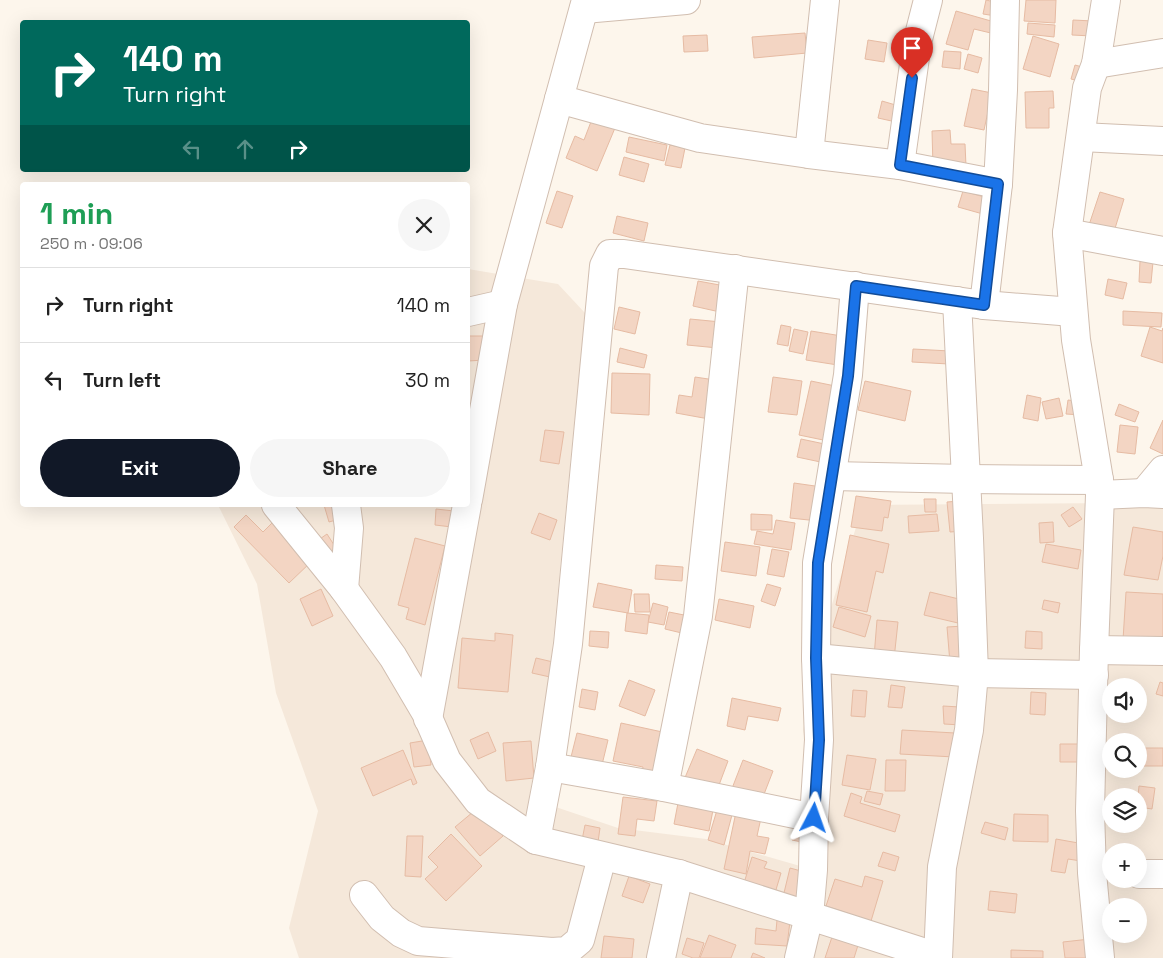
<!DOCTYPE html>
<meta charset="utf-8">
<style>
body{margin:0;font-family:"Space Grotesk",sans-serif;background:#f6f6f6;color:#222;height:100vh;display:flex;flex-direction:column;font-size:19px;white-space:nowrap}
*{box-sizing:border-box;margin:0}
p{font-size:16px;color:#767676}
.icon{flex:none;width:28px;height:28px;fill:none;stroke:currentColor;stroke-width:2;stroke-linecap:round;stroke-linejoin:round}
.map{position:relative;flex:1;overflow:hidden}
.panel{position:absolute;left:20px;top:182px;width:450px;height:325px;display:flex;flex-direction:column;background:#fff;border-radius:5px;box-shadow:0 5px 20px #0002}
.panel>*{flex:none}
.top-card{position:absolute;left:20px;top:20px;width:450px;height:152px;border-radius:5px;box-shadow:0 5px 20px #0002;background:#00695c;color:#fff;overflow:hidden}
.controls{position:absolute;left:1102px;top:678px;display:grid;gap:10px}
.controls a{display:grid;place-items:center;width:45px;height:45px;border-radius:50%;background:#fff;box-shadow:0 5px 20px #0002;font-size:25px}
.pin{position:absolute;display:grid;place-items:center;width:42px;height:42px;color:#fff;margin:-51px -21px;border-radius:50% 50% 50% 0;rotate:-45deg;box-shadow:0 0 5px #0007}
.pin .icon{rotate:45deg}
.me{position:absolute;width:55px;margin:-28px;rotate:4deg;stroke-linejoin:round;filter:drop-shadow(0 0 4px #0008)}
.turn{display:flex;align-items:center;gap:18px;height:105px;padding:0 20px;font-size:22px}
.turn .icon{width:65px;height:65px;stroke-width:2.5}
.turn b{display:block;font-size:35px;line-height:42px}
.lanes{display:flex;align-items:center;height:48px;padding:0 20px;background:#0003;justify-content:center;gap:25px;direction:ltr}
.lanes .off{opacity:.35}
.round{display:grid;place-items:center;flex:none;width:52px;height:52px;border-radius:26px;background:#f6f6f6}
.head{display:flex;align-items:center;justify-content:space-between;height:85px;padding:0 20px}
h1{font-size:30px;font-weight:700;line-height:38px;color:#1e9e55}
.cta{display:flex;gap:10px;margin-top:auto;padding:10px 20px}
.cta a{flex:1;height:58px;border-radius:30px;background:#111827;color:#fff;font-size:20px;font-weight:700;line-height:58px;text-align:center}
.cta a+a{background:#f6f6f6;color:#222}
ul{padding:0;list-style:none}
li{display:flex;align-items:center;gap:15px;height:75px;padding:0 20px;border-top:1px solid #e0e0e0}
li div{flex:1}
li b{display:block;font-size:19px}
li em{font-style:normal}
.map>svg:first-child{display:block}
.residential{fill:#f5e8da;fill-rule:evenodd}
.building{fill:#f3d5c3;stroke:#e6bba3}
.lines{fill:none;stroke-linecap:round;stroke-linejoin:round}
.minor-casing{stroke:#d1beb0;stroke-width:30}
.minor{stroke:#fff;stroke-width:28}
.route-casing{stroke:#114b97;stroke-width:12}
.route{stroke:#1a73e8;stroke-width:9}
</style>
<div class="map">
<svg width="1163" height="958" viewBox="0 0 1163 958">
<rect width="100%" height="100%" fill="#fdf6ec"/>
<!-- residential -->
<path class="residential" d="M 468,269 L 558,284 L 585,313 L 548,692 L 529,798 L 618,828 L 706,839 L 807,868 L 823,849 L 803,730 L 828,617 L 863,505 L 1116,503 L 1163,499 L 1163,958 L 299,958 L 289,928 L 318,811 L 276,693 L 257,584 L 218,505 L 468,505 ZM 1111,686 L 1139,686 L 1139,714 L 1111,714 ZM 1111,741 L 1139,741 L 1139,769 L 1111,769 ZM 1111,796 L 1139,796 L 1139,824 L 1111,824 ZM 1111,851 L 1139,851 L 1139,879 L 1111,879 ZM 1111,906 L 1139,906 L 1139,934 L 1111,934 Z"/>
<!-- building -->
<g class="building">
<path d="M 986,0 L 999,3 L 996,16 L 983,14 Z"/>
<path d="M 1026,0 L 1056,0 L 1055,23 L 1024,21 Z"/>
<path d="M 956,11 L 998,23 L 995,34 L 974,29 L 968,50 L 946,44 Z"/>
<path d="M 1073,20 L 1093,21 L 1092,36 L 1072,35 Z"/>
<path d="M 1028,23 L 1055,25 L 1054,37 L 1027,34 Z"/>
<path d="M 805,33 L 807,53 L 754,58 L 752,37 Z"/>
<path d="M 707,35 L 708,51 L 684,52 L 683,36 Z"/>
<path d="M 1033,36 L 1059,44 L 1050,77 L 1023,69 Z"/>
<path d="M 868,40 L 887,43 L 884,62 L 865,59 Z"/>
<path d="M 944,51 L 961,52 L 960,69 L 942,67 Z"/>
<path d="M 968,54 L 982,58 L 978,73 L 964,69 Z"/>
<path d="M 1075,65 L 1086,68 L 1083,82 L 1071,79 Z"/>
<path d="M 972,89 L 992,93 L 984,130 L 964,126 Z"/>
<path d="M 1053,91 L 1054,108 L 1049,108 L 1049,128 L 1026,128 L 1025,92 Z"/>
<path d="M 882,101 L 899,106 L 896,122 L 878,118 Z"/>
<path d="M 592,119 L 615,128 L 597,171 L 566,158 L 575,136 L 584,140 Z"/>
<path d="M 950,130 L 951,144 L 965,144 L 966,166 L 933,167 L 932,131 Z"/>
<path d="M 629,137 L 667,145 L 664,161 L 626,152 Z"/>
<path d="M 670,145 L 685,148 L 681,168 L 665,165 Z"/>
<path d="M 624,157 L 649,164 L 644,182 L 619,175 Z"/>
<path d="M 557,191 L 573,196 L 562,228 L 546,223 Z"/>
<path d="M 963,191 L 995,200 L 990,216 L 958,207 Z"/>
<path d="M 1100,192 L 1124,199 L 1113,235 L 1088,228 Z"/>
<path d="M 617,216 L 648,223 L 644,241 L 613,233 Z"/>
<path d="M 1140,261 L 1153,262 L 1151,283 L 1139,282 Z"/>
<path d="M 1108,279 L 1127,283 L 1123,299 L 1105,295 Z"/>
<path d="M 698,281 L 725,286 L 720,312 L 693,306 Z"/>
<path d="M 619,307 L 640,312 L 635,334 L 614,329 Z"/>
<path d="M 1123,311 L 1162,313 L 1161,327 L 1123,325 Z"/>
<path d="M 690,319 L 721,322 L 718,348 L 687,345 Z"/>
<path d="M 781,325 L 791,327 L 788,346 L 777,344 Z"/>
<path d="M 1150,327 L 1162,331 L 1163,328 L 1163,363 L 1141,356 Z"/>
<path d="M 794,329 L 808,332 L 803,354 L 789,351 Z"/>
<path d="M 811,331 L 848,337 L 844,366 L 806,360 Z"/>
<path d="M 468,334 L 468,336 L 484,336 L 485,360 L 468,361 Z"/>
<path d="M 620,348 L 647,355 L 644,368 L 617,362 Z"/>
<path d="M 913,349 L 950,351 L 949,364 L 912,362 Z"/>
<path d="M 612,373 L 650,374 L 649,415 L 611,413 Z"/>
<path d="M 695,377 L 715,380 L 709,419 L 676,413 L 679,395 L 692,397 Z"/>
<path d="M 773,377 L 802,381 L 797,415 L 768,412 Z"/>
<path d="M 811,381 L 840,387 L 828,441 L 799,435 Z"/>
<path d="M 865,381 L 911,391 L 905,421 L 858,410 Z"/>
<path d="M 1027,395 L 1041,398 L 1038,421 L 1023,418 Z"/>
<path d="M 1059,398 L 1063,416 L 1046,419 L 1042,402 Z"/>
<path d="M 1068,400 L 1084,402 L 1082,415 L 1066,414 Z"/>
<path d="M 1119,404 L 1139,412 L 1135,422 L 1115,415 Z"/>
<path d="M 1163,420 L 1163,454 L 1150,448 Z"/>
<path d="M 1120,425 L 1138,427 L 1135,454 L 1117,452 Z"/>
<path d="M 545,430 L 564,432 L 559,464 L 540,461 Z"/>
<path d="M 801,439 L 834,446 L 830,464 L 797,457 Z"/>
<path d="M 794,483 L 822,487 L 818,521 L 790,518 Z"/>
<path d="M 856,496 L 891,501 L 888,518 L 884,517 L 882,531 L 851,527 Z"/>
<path d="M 924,499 L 936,499 L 936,512 L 925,512 Z"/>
<path d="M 960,501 L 963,531 L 950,532 L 947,502 Z"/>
<path d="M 324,505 L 339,505 L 343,518 L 329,522 Z"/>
<path d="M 1073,507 L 1082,519 L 1069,527 L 1061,515 Z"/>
<path d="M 436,509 L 454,511 L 452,527 L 435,525 Z"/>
<path d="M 539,513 L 557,520 L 550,540 L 531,533 Z"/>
<path d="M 751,514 L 772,515 L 772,530 L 751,530 Z"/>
<path d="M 937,514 L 939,531 L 909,533 L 908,516 Z"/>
<path d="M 246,515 L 263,532 L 273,522 L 312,561 L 289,583 L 234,527 Z"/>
<path d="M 776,520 L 795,523 L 791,550 L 754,544 L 757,531 L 773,534 Z"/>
<path d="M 1053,522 L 1054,542 L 1040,543 L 1039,523 Z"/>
<path d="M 1133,527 L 1163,532 L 1163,556 L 1158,580 L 1124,575 Z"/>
<path d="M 327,534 L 336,548 L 326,555 L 317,541 Z"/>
<path d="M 850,535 L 889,544 L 883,573 L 876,571 L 867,612 L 836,605 Z"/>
<path d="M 415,538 L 445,546 L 425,625 L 406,619 L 409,608 L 398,605 Z"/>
<path d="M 725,542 L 760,547 L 756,576 L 721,571 Z"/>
<path d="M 1046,544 L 1081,550 L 1078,569 L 1042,562 Z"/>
<path d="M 772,549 L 789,552 L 784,577 L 767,574 Z"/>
<path d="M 656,565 L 683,567 L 682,581 L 655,579 Z"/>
<path d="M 598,583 L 632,590 L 628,613 L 593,607 Z"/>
<path d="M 767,584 L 781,588 L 775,606 L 761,601 Z"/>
<path d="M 321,589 L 333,616 L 312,626 L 300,599 Z"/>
<path d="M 930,592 L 963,600 L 958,623 L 924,615 Z"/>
<path d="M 1126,592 L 1163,594 L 1163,642 L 1123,640 Z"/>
<path d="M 634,594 L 649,594 L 650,612 L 635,612 Z"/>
<path d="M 719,599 L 754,606 L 750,628 L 715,620 Z"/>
<path d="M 1044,600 L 1060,603 L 1058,613 L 1042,609 Z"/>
<path d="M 653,603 L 668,607 L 664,625 L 648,622 Z"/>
<path d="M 839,607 L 871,616 L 865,637 L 833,627 Z"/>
<path d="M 669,612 L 694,617 L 690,635 L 665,629 Z"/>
<path d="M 627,613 L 649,615 L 647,634 L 625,631 Z"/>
<path d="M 877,620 L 898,622 L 894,659 L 874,657 Z"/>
<path d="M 964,626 L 967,662 L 950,663 L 947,627 Z"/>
<path d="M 590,631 L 609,632 L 608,648 L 589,646 Z"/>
<path d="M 1026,631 L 1042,632 L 1042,649 L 1025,648 Z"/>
<path d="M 495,633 L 513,635 L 508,692 L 458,688 L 462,638 L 495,641 Z"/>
<path d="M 536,658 L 553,662 L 550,677 L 532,673 Z"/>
<path d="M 629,680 L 655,690 L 645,716 L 619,706 Z"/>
<path d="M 1160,682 L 1163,683 L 1163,696 L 1156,694 Z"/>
<path d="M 891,685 L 905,687 L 902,708 L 888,707 Z"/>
<path d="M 582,689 L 598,692 L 595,710 L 579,707 Z"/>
<path d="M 853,690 L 867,691 L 865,717 L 851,716 Z"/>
<path d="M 1031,692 L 1046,693 L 1045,715 L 1030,714 Z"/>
<path d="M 732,698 L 781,708 L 778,721 L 748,716 L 745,730 L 727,726 Z"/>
<path d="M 943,706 L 960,707 L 961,725 L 944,724 Z"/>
<path d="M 621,723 L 667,733 L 659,775 L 642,772 L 643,767 L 613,761 Z"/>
<path d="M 902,730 L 955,733 L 954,757 L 900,754 Z"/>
<path d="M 488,732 L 496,751 L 478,759 L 470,740 Z"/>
<path d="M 577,733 L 608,740 L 601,769 L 570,761 Z"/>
<path d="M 428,740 L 431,765 L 414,767 L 410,743 Z"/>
<path d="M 531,741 L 534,778 L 506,781 L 503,743 Z"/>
<path d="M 1060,744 L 1081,744 L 1082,762 L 1060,762 Z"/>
<rect x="1139" y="748" width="24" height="18"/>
<path d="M 697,749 L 728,761 L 716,793 L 684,780 Z"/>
<path d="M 403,750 L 417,783 L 413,785 L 411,779 L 373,796 L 361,768 Z"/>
<path d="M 847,755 L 876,759 L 870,790 L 842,785 Z"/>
<path d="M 743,760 L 773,771 L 761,802 L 731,791 Z"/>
<path d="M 886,760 L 906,760 L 905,791 L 885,791 Z"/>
<path d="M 1139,786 L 1155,788 L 1152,809 L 1139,807 L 1139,796 L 1138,796 Z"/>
<path d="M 867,791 L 883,794 L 880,805 L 864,801 Z"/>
<path d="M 851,793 L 862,797 L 860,803 L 900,815 L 895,832 L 844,816 Z"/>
<path d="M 623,797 L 657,801 L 654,821 L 637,819 L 635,836 L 618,834 Z"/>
<path d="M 678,803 L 713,810 L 709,831 L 674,824 Z"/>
<path d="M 479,807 L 503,836 L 480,856 L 455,827 Z"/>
<path d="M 717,810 L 732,815 L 724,845 L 708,840 Z"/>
<path d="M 736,812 L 761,818 L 757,836 L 769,838 L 765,854 L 750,851 L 746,874 L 724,869 Z"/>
<path d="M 1014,814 L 1048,815 L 1048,842 L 1013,841 Z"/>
<path d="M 985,822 L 1008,828 L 1005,840 L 981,833 Z"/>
<path d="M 585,825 L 600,828 L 598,842 L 582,840 Z"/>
<path d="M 794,830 L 807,833 L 806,843 L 792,840 Z"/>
<path d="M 451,834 L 482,866 L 446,901 L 425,879 L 438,867 L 428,857 Z"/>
<path d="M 407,836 L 423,836 L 421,877 L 405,876 Z"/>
<path d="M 1056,839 L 1084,844 L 1081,861 L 1068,859 L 1065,873 L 1051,871 Z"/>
<path d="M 883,852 L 899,857 L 895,871 L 878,866 Z"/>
<path d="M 752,857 L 767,862 L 764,868 L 781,873 L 775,893 L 744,883 Z"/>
<path d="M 790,868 L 812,874 L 805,902 L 783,897 Z"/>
<path d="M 629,876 L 650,884 L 643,903 L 622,896 Z"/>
<path d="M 865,876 L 883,881 L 871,921 L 826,906 L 835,879 L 862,887 Z"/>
<path d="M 990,891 L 1017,894 L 1015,913 L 988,910 Z"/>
<path d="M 777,920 L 790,921 L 787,946 L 755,944 L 756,928 L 776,931 Z"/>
<path d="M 833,934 L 859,942 L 854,958 L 825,958 Z"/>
<path d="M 709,935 L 736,945 L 731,958 L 700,958 Z"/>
<path d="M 604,936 L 634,939 L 632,958 L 601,958 Z"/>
<path d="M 687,938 L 704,943 L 699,958 L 693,958 L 682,954 Z"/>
<path d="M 1090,939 L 1092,958 L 1065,958 L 1063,942 Z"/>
<path d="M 1011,950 L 1043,951 L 1043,958 L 1011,958 Z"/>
<path d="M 753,953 L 765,958 L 751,958 Z"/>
</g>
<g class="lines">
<defs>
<g id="minor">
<path d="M 584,9 L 686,0"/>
<path d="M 1096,64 L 1163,53"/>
<path d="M 559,99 L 700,138 L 809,154 L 900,165 L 998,184"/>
<path d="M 1081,137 L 1163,141"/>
<path d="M 809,154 L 825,0"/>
<path d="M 900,165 L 917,43 L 928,0"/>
<path d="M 1067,233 L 1163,251"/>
<path d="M 984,305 L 998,184 L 1003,90 L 1005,0"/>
<path d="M 468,312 L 503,304"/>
<path d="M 832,476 L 966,479 L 1099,480"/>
<path d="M 1144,493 L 1163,470"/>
<path d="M 1100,495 L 1144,493 L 1163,494"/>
<path d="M 468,500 L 503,304 L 586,0"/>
<path d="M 276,505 L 344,589 L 393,657 L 426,713 L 447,761 L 478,801 L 536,840 L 679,874 L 938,957"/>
<path d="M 344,589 L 349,528 L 346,505"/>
<path d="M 1094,650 L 1163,651"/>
<path d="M 816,658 L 974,673 L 1094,675"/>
<path d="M 428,719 L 467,505"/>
<path d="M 550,767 L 664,787 L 814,818"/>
<path d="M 664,787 L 698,616 L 735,269"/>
<path d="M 536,840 L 550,767 L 568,644 L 604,266 L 610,254 L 624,254 L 984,305 L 1073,312"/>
<path d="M 1139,874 L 1163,874"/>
<path d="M 364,895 L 382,918 L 401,933 L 418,941 L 552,952 L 567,951 L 580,940 L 602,857"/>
<path d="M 661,958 L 679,874"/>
<path d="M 799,958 L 809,916 L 813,870 L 814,818 L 819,740 L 816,658 L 817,563 L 848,375 L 855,286"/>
<path d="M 938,958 L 942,867 L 969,730 L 974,673 L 969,538 L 957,301"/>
<path d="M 1100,958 L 1092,873 L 1090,811 L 1094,650 L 1100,495 L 1099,480 L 1076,340 L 1067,233 L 1087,88 L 1096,64 L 1106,0"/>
</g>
</defs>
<!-- minor casing -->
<use href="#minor" class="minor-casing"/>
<!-- minor -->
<use href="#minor" class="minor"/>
</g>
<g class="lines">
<defs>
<path id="route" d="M 814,818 L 819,740 L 816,658 L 818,563 L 848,376 L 856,286 L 984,305 L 998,184 L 900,165 L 912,78"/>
</defs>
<!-- route casing -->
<use href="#route" class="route-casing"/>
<!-- route -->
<use href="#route" class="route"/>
</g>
</svg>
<div class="controls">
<a><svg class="icon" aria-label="sound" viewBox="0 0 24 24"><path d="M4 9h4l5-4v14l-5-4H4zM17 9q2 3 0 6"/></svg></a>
<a><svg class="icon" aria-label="search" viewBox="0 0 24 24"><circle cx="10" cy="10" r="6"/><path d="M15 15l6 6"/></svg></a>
<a><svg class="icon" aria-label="layers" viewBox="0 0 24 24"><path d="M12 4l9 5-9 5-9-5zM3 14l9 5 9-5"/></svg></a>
<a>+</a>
<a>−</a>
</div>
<div class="pin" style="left:912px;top:78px;background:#d93025"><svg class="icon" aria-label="arrive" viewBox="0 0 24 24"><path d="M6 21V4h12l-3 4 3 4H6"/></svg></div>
<svg class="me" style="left:814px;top:818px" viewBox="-20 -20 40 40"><path d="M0-17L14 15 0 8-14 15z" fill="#1a73e8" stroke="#fff" stroke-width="4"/></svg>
<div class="top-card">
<div class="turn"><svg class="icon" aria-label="right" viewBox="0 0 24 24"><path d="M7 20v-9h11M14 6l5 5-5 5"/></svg><div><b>140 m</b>Turn right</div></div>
<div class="lanes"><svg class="icon off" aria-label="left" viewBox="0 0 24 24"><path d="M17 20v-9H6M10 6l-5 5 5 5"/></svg><svg class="icon off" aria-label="ahead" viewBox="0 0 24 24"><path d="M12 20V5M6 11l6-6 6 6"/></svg><svg class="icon" aria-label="right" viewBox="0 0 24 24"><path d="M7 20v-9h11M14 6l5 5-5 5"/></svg></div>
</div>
<section class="panel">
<div class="head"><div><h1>1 min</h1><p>250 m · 09:06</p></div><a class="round"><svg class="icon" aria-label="close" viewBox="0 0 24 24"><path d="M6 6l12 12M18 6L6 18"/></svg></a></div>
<ul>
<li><svg class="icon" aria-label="right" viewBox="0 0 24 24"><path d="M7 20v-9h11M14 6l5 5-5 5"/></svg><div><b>Turn right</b></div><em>140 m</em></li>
<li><svg class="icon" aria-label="left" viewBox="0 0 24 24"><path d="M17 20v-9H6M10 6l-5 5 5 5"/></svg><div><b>Turn left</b></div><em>30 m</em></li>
</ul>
<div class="cta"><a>Exit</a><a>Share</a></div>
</section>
</div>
